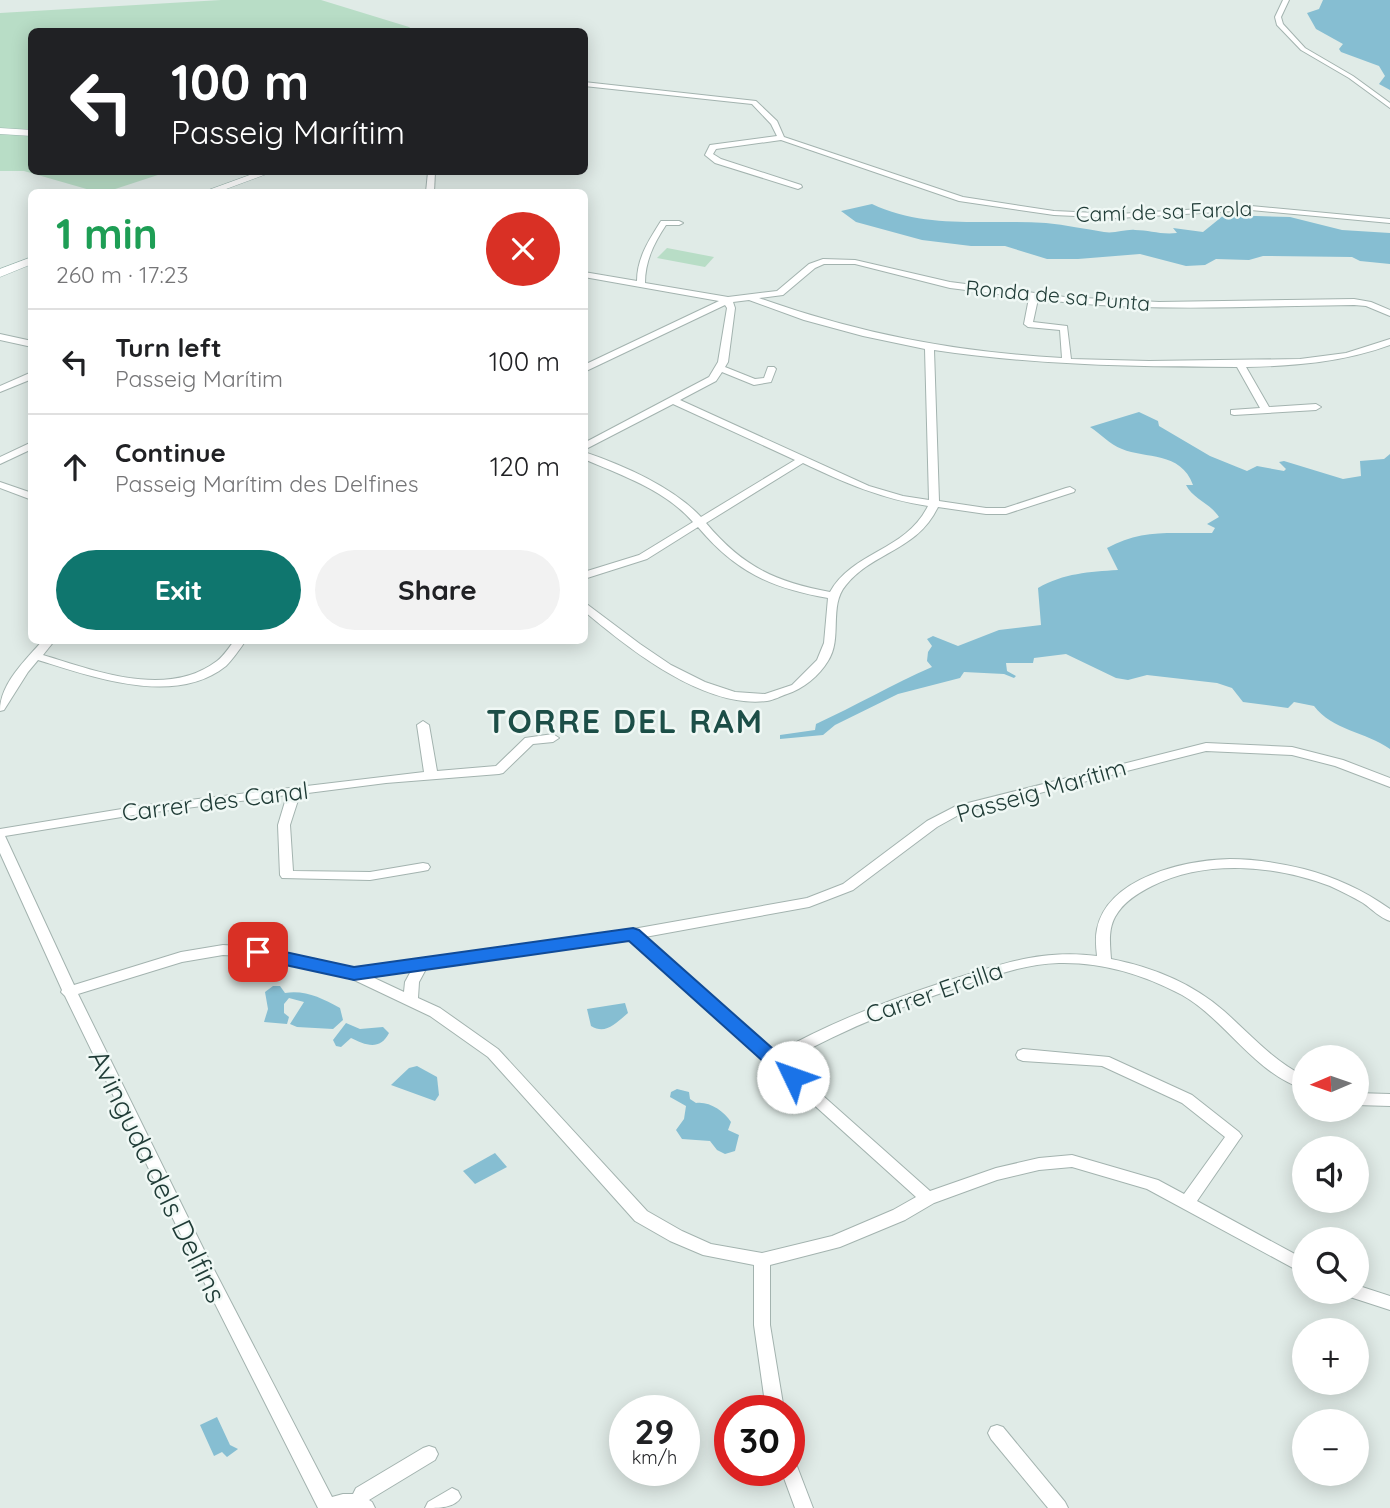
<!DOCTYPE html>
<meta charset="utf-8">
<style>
body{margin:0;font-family:Quicksand,sans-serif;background:#f2f2f2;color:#202124;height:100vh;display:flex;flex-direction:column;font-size:26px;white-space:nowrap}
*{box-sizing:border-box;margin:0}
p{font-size:23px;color:#757577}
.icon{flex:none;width:38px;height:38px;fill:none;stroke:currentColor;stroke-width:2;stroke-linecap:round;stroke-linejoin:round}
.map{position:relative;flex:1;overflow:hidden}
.details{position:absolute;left:28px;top:189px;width:560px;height:455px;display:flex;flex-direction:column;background:#fff;border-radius:10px;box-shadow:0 4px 18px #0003}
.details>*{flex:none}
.banner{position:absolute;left:28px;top:28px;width:560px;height:147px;border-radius:10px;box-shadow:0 4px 18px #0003;background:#202124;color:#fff;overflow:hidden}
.needle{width:46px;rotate:268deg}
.buttons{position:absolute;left:1292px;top:1045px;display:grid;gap:14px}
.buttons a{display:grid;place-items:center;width:77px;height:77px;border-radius:50%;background:#fff;box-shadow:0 4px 18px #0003;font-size:35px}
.speed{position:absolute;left:609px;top:1395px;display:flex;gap:14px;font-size:35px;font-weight:700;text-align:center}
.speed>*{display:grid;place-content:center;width:91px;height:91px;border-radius:50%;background:#fff;box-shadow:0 4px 18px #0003;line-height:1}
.speed small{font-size:18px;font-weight:400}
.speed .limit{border:10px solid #d22;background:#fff;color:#111}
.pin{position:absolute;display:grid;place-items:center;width:60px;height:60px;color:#fff;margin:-30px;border-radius:14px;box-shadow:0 4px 10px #0006}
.me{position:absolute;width:77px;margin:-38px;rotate:312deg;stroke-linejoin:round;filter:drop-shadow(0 0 5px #0008)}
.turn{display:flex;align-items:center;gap:24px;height:147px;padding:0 28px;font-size:32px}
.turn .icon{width:91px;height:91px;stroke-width:2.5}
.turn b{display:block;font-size:49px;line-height:60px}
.round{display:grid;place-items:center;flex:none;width:74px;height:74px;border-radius:37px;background:#f2f2f2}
.headline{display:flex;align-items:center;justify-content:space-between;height:119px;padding:0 28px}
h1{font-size:42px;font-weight:700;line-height:52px;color:#1e9e55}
.action{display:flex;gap:14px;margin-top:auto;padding:14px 28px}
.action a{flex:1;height:80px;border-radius:42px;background:#0f766e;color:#fff;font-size:28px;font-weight:700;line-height:80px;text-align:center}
.action a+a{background:#f2f2f2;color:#202124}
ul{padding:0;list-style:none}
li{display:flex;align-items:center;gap:21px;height:105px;padding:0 28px;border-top:2px solid #e0e0e0}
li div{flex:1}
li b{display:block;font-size:26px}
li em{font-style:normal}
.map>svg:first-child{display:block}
.green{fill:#b8ddc6}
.water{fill:#86bed2}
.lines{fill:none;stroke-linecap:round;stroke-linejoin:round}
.street-casing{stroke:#a3b3af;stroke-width:2}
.secondary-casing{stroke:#9eb7b1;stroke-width:1}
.street{fill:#fff;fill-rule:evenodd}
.secondary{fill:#fff;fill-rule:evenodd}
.route{fill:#1a73e8;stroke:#114b97;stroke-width:2}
.labels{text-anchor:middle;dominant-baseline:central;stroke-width:5;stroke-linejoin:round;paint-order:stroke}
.far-street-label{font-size:21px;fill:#203c37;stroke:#f0f8f5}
.street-label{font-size:24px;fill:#203c37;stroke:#f0f8f5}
.near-street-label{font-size:28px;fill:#203c37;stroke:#f0f8f5}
.district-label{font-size:32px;font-weight:bold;letter-spacing:2px;fill:#1c4e47;stroke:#f0f8f5}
</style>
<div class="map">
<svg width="1390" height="1508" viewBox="0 0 1390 1508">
<rect width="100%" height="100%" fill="#e0ebe7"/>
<!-- green -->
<g class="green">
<path d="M 221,0 L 321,0 L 409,27 L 414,31 L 32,32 L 32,172 L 167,172 L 106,192 L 97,192 L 24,171 L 0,171 L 0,13 Z"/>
<path d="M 667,248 L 714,257 L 705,267 L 657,258 Z"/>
</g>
<!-- water -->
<g class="water">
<path d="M 1323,0 L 1390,0 L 1390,90 L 1379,84 L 1385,76 L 1379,66 L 1341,52 L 1339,49 L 1343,44 L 1316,29 L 1307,13 L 1319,9 Z"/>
<path d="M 872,204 C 927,230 986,219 1046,223 C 1066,225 1085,229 1104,232 C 1114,234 1126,229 1135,230 C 1149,230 1161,235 1177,233 L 1173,228 L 1203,232 L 1224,215 L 1290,217 L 1342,230 L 1390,233 L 1390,264 L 1360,261 L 1352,257 L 1263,256 L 1249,260 L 1216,259 L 1205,265 L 1186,266 L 1140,254 L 1078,259 L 1047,259 L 1005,246 L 971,246 L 922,240 L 856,222 L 841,211 Z"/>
<path d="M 1139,412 L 1158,421 L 1159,426 L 1210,456 L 1247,471 L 1257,466 L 1284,471 L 1286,469 L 1279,462 L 1284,461 L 1343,479 L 1361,476 L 1360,461 L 1384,459 L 1390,454 L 1390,749 C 1366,732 1332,730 1314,706 L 1294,702 L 1288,708 L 1243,702 L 1232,688 L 1217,683 L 1147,675 L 1128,680 L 1116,678 L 1066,654 L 1034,658 L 1033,663 L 1006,663 L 1007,671 L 1016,676 L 1014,678 L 1004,674 L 964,672 L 960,678 L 898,694 L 835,725 L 823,735 L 780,739 L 780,735 L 815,730 L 816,724 C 855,706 893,684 932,667 L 927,661 L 928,652 L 932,646 L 927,639 L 933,636 L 958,646 L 999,630 L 1041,625 L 1038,588 C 1064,573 1089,572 1118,570 L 1107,548 C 1142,528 1174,534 1212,533 L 1215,528 L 1207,524 L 1219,517 C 1210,503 1193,499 1186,485 L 1193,485 C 1181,451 1145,459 1122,449 C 1109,444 1101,434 1090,427 Z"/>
<path d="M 273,986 L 280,986 L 285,993 C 306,990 321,998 340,1008 L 343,1020 L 333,1029 L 297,1027 L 290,1024 L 304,1002 L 289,998 L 284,1004 L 284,1013 L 289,1017 L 287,1024 L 264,1022 L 268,1009 L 265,992 Z"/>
<path d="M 625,1003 L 628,1013 C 616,1023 606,1035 591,1026 L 587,1009 Z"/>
<path d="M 346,1023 L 360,1029 L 383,1027 L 389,1033 C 380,1051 365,1045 351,1038 L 341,1047 L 336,1046 L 333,1040 Z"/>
<path d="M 417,1066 L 437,1077 L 439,1095 L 435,1101 L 391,1085 L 409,1068 Z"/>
<path d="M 677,1089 L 689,1092 L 690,1099 L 696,1103 C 709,1101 724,1111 731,1122 L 728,1130 L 739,1135 L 735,1151 L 725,1154 L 717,1150 L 710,1141 L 682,1139 L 676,1130 L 684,1119 L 686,1106 L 670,1097 L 671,1092 Z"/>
<path d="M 495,1153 L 507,1167 L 475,1184 L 463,1171 Z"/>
<path d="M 217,1417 L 230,1445 L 238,1449 L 227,1457 L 222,1452 L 214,1456 L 200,1425 Z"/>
</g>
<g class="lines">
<defs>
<g id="street">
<path d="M 1283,0 L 1289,0 L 1281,17 L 1283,24 L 1305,48 L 1353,76 L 1390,103 L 1390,108 L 1349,78 L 1301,50 L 1277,25 L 1275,17 Z"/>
<path d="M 584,82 L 756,101 L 777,121 L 784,137 L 963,197 L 1054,211 L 1118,214 L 1251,206 L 1390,219 L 1390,223 L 1251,210 L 1118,218 L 1054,215 L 959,201 L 781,140 L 716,149 L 713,154 L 721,159 L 801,185 L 802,187 L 798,189 L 715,163 L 705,155 L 710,145 L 777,136 L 771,124 L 752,104 L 584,86 Z"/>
<path d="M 428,172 L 435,172 L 434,192 L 426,192 Z"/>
<path d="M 661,221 L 679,221 L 683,223 L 679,225 L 666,225 C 654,243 645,261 645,283 L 728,297 L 777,291 L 809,264 L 823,259 L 855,260 L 950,282 L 1065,297 L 1159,302 L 1354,299 L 1371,302 L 1390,310 L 1390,316 L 1366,306 L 1354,305 C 1249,306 1142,313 1038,299 L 1033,322 L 1067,326 L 1071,359 L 1149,361 L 1300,359 L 1346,353 L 1390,339 L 1390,345 C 1344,362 1295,366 1246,367 L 1269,407 L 1316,404 L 1321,407 L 1316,410 L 1234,415 L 1231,414 L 1231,410 L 1260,408 L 1237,367 C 1135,367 1034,365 934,350 L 939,501 L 986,508 L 1005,508 L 1066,488 L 1070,487 L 1075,490 L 1074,492 L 1006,514 L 986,514 L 938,507 C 917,551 874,551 846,585 C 828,606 843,638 828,661 C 819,676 803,689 787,694 C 781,696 774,700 767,701 C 704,709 629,649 584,611 L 584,602 L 640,644 L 671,665 L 705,682 L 735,692 L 765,694 L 792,685 L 817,660 L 824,643 L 828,598 C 771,588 736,572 698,527 L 647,559 L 584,579 L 584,572 L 639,555 L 693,522 C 665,490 623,476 584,459 L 584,452 C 623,465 673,487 701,517 L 795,460 L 673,404 L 584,450 L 584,443 L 709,377 L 718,362 L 727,308 L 725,305 L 584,372 L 584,365 L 719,301 L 584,277 L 584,272 L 637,281 C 637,258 649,240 661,221 ZM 824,264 L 855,264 L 950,288 L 1029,298 L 1024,324 L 1028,327 L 1060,330 L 1062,358 C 955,352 860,334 759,298 L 783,295 L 815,268 ZM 749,300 L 804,320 L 863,336 L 925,349 L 929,500 L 903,496 L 869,486 L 680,400 L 716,381 L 722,372 L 754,385 L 771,382 L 776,369 L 774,367 L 768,367 L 764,378 L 755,379 L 725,367 L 728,362 L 735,308 L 733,302 ZM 803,463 C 845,483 882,499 928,506 C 906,551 853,551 830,592 C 775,582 742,566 706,523 Z"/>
<path d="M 0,334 L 32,341 L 32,347 L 0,340 Z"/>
<path d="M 32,372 L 32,379 L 0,392 L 0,386 Z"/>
<path d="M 32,442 L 32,449 L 0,464 L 0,457 Z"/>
<path d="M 0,482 L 32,493 L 32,500 L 0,488 Z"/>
<path d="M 43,640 L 55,640 L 43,655 C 96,671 167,699 217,661 C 224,656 229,647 235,640 L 246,640 C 240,649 233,659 226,666 C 175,707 93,677 38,660 L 28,672 L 4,710 L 0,711 C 0,683 26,660 43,640 Z"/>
<path d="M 423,721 L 429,725 L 437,771 L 496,766 L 525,738 L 553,734 L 559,738 L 553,742 L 533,744 L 503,773 L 499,774 L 386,783 L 300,794 L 290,825 L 293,871 L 370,872 L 423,863 L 428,864 L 430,867 L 428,870 L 423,871 L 370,880 L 282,878 L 280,875 L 278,825 L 287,795 L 140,814 L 5,836 L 74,985 L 181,952 L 223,945 L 258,947 L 354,969 L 633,929 L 807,898 L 843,884 L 927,821 L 956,806 L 1206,743 L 1292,747 L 1343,760 L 1390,778 L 1390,787 L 1335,766 L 1292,755 L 1206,751 L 964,812 L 937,827 L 853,890 L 809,907 L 645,937 L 776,1053 C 829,1023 886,1001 944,982 C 998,965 1039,949 1097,956 C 1096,947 1095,938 1097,929 C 1108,877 1185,860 1230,859 C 1254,859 1280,863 1304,869 C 1335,877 1363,890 1390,909 L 1390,921 C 1380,918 1372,909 1363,903 C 1353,897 1341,891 1330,886 C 1275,865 1205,859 1152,886 C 1138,893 1123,902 1115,917 C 1108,930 1110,944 1111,959 C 1152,967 1192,983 1224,1011 C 1250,1034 1272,1060 1304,1076 L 1304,1089 C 1254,1073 1226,1020 1182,995 C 1145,975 1102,962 1059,963 C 1023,964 990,977 956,988 C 897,1008 840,1031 785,1062 L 930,1191 L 996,1168 L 1039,1158 L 1072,1155 L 1158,1180 L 1184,1194 L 1225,1137 L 1182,1103 L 1102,1066 L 1023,1061 L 1018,1059 L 1016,1055 L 1018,1051 L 1023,1049 L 1109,1057 L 1192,1095 L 1239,1132 L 1242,1136 L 1239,1140 L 1197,1201 L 1304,1259 L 1304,1274 L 1147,1189 L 1072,1167 L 1039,1170 L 997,1180 L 934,1203 L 905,1220 L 840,1247 L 770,1265 L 770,1325 L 784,1410 L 766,1410 L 754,1325 L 754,1265 L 703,1255 L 670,1241 L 635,1221 L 488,1057 L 430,1016 L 350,978 L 258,957 L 223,955 L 182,962 L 78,994 L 206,1254 L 332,1497 L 343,1494 L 353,1494 L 356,1488 L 423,1448 L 429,1446 L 435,1448 L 438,1454 L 435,1460 L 369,1500 L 372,1502 L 375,1508 L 318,1508 L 195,1264 L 65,996 L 61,992 L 62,990 L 0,853 L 0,829 L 140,806 L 424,772 L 417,725 ZM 630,939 L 916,1197 L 893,1210 L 832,1236 L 762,1253 L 711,1244 L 682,1231 L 647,1211 L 498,1049 L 440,1008 L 418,998 L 419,982 L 426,969 ZM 411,971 L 405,982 L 404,992 L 372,977 Z"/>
<path d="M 1356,1093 L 1390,1094 L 1390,1106 L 1356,1105 Z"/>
<path d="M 1356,1285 L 1390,1296 L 1390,1310 L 1350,1297 L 1348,1292 L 1356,1292 Z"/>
<path d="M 997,1425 L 1003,1427 L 1065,1502 L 1068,1508 L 1048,1508 L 991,1439 L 988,1433 L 991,1427 Z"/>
<path d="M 789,1459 L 795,1461 L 813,1508 L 795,1508 L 781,1470 L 789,1470 Z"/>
<path d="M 452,1488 L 458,1491 L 461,1497 C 455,1508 439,1508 425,1508 L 428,1502 Z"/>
</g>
<g id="secondary">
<path d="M 0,128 L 32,130 L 32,136 L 0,134 Z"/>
<path d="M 258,172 L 272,172 L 218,192 L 203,192 Z"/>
<path d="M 32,257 L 32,264 L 0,277 L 0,269 Z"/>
</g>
</defs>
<!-- street casing -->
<use href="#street" class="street-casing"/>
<!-- secondary casing -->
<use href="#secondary" class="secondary-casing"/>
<!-- street -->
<use href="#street" class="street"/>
<!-- secondary -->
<use href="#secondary" class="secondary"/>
</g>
<!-- route -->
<path class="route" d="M 633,928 L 639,930 L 799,1072 L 802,1077 L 799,1082 L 786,1082 L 629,941 L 354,980 L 258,959 L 249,952 L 258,946 L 354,967 Z"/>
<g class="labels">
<!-- far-street labels -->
<g class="far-street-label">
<text transform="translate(1164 211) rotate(-2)">Camí de sa Farola</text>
<text transform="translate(1058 295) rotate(5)">Ronda de sa Punta</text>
</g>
<!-- street labels -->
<g class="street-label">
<text transform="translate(1041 790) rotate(-16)">Passeig Marítim</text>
<text transform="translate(215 801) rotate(-7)">Carrer des Canal</text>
<text transform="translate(934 992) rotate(-19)">Carrer Ercilla</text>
</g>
<!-- near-street labels -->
<g class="near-street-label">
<text transform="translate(158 1176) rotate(64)">Avinguda dels Delfins</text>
</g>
<!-- district labels -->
<g class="district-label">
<text x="625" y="721">TORRE DEL RAM</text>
</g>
</g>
</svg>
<div class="buttons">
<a><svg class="needle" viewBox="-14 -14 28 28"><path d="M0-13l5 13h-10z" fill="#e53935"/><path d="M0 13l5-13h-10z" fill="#757577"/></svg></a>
<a><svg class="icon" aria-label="sound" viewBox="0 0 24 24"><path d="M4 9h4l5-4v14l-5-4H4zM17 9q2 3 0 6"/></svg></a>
<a><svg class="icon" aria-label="search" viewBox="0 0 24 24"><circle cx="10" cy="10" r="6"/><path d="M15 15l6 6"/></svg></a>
<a>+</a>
<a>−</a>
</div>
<div class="speed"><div>29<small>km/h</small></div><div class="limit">30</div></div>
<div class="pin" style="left:258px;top:952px;background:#d93025"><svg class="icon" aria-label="arrive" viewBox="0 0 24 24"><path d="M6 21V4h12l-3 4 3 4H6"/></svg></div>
<svg class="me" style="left:793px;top:1077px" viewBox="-20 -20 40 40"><circle r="19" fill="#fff"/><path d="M0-13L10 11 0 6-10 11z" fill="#1a73e8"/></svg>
<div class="banner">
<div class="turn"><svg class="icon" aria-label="left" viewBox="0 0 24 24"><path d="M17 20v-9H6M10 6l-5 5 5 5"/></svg><div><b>100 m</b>Passeig Marítim</div></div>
</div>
<section class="details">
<div class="headline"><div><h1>1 min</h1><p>260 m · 17:23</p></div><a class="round" style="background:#d93025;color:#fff"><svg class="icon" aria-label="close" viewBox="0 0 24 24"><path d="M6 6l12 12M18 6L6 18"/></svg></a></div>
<ul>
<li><svg class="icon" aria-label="left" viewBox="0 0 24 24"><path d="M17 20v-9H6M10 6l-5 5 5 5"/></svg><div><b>Turn left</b><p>Passeig Marítim</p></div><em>100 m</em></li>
<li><svg class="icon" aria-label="ahead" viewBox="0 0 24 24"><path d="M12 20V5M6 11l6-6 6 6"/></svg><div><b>Continue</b><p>Passeig Marítim des Delfines</p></div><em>120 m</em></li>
</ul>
<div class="action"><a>Exit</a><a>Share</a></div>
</section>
</div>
